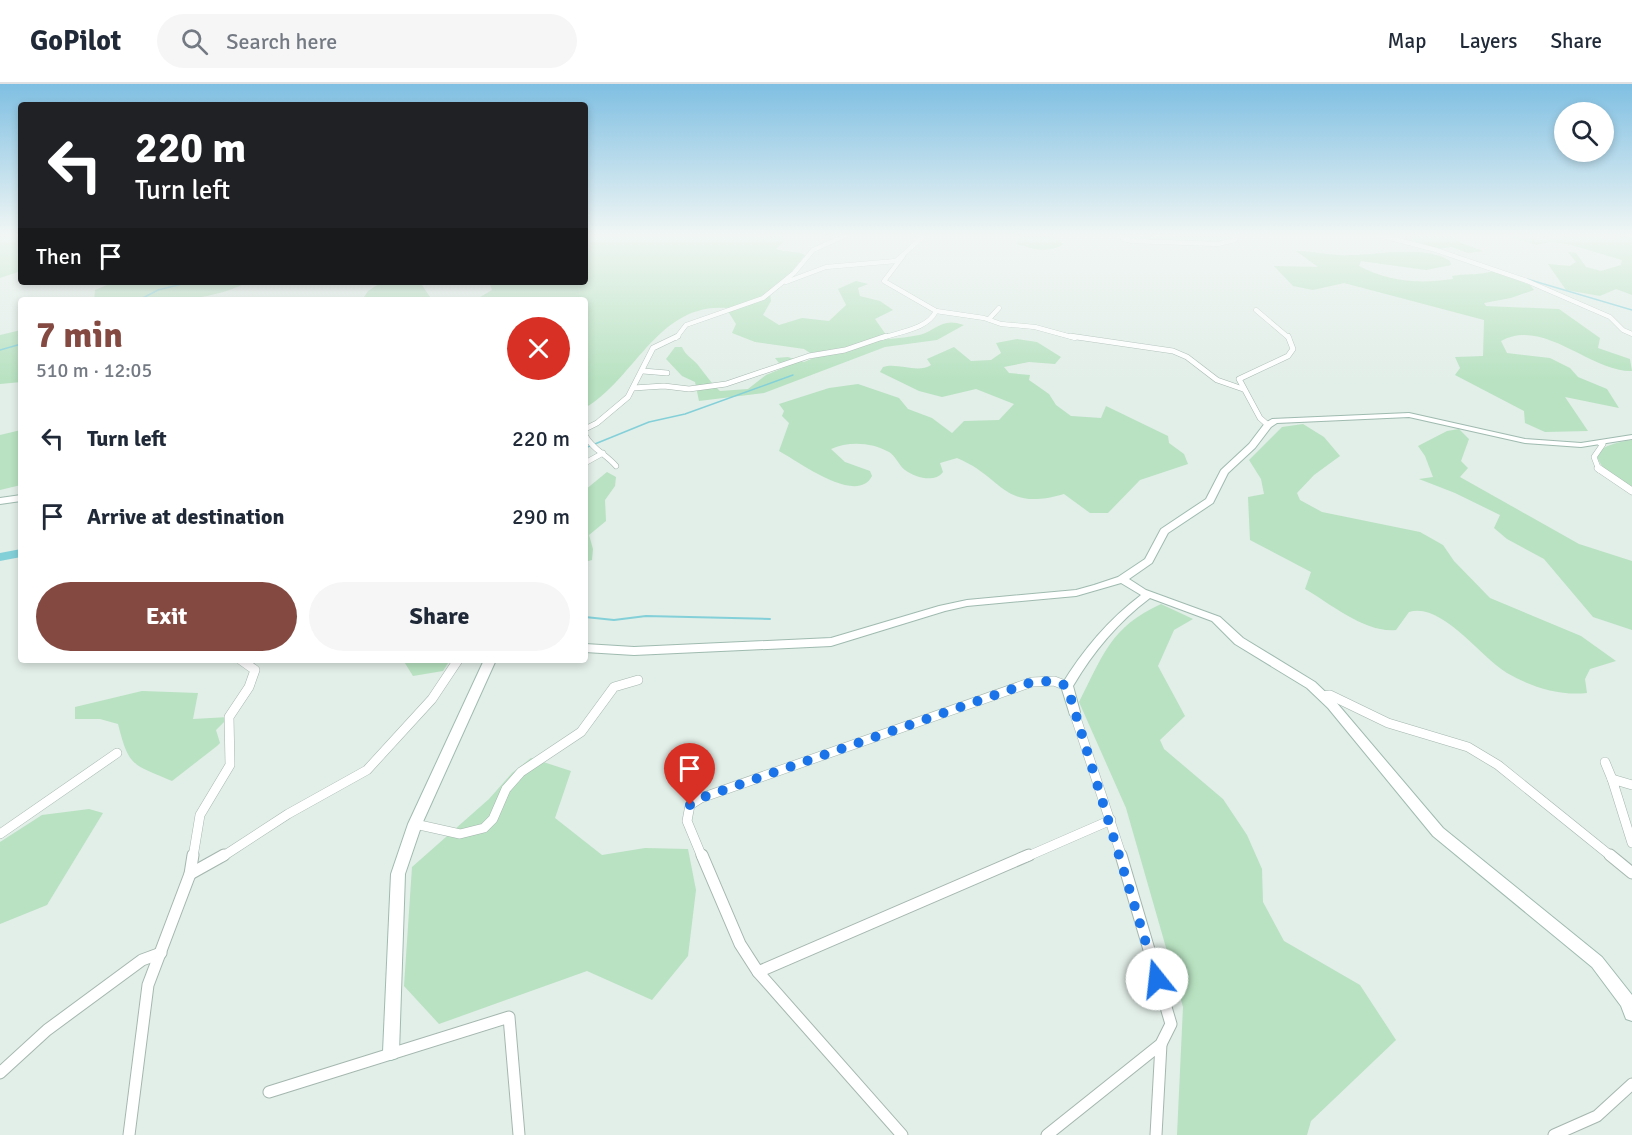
<!DOCTYPE html>
<meta charset="utf-8">
<style>
body{margin:0;font-family:Signika,sans-serif;background:#f6f6f7;color:#1f2937;height:100vh;display:flex;flex-direction:column;font-size:22px;white-space:nowrap}
*{box-sizing:border-box;margin:0}
p{font-size:20px;color:#747a83}
.icon{flex:none;width:33px;height:33px;fill:none;stroke:currentColor;stroke-width:2;stroke-linecap:round;stroke-linejoin:round}
.map{position:relative;flex:1;overflow:hidden}
.side{position:absolute;left:18px;top:213px;width:570px;height:366px;display:flex;flex-direction:column;background:#fff;border-radius:6px;box-shadow:0 3px 9px #0003}
.side>*{flex:none}
.banner{position:absolute;left:18px;top:18px;width:570px;height:183px;border-radius:6px;box-shadow:0 3px 9px #0003;background:#202124;color:#fff;overflow:hidden}
.fabs{position:absolute;left:1554px;top:18px;display:grid;gap:12px}
.fabs a{display:grid;place-items:center;width:60px;height:60px;border-radius:50%;background:#fff;box-shadow:0 3px 9px #0003;font-size:30px}
.pin{position:absolute;display:grid;place-items:center;width:51px;height:51px;color:#fff;margin:-62px -26px;border-radius:50% 50% 50% 0;rotate:-45deg;box-shadow:0 0 6px #0007}
.pin .icon{rotate:45deg}
.me{position:absolute;width:66px;margin:-33px;rotate:344deg;stroke-linejoin:round;filter:drop-shadow(0 0 4px #0008)}
.turn{display:flex;align-items:center;gap:21px;height:126px;padding:0 18px;font-size:27px}
.turn .icon{width:78px;height:78px;stroke-width:2.5}
.turn b{display:block;font-size:42px;line-height:51px}
.then{display:flex;align-items:center;height:57px;padding:0 18px;background:#0003;gap:12px;font-size:22px}
.round{display:grid;place-items:center;flex:none;width:63px;height:63px;border-radius:32px;background:#f6f6f7}
.overview{display:flex;align-items:center;justify-content:space-between;height:102px;padding:0 18px}
h1{font-size:36px;font-weight:800;line-height:45px;color:#844a42}
.primary-button{display:flex;gap:12px;margin-top:auto;padding:12px 18px}
.primary-button a{flex:1;height:69px;border-radius:36px;background:#844a42;color:#fff;font-size:24px;font-weight:800;line-height:69px;text-align:center}
.primary-button a+a{background:#f6f6f7;color:#1f2937}
ul{padding:0;list-style:none}
li{display:flex;align-items:center;gap:18px;height:78px;padding:0 18px}
li div{flex:1}
li b{display:block;font-size:22px}
li em{font-style:normal}
header{display:flex;align-items:center;gap:36px;box-sizing:border-box;height:84px;padding:0 30px;background:#fff;border-bottom:2px solid #e0e1e3}
header strong{font-size:28px}
nav{display:flex;gap:33px;margin-inline-start:auto;font-size:21px}
.search{width:420px;height:54px;background:#f6f6f7;display:flex;align-items:center;gap:15px;box-sizing:border-box;padding:0 21px;border-radius:33px;color:#747a83;font-size:22px}
.map>svg:first-child{display:block}
.green{fill:#b8e2c1}
.lines{fill:none;stroke-linecap:round;stroke-linejoin:round}
.stream-far1{stroke:#83d0d9;stroke-width:1.5}
.stream{stroke:#83d0d9;stroke-width:2}
.river{fill:#83d0d9;fill-rule:evenodd}
.street-far4-casing{stroke:#a4b7af;stroke-width:5}
.street-far3-casing{stroke:#a4b7af;stroke-width:6}
.street-far2-casing{stroke:#a4b7af;stroke-width:8}
.street-far1-casing{stroke:#a4b7af;stroke-width:10}
.street-casing{stroke:#a4b7af;stroke-width:13}
.secondary-casing{stroke:#9fbbb0;stroke-width:2}
.street-far4{stroke:#fff;stroke-width:4.5}
.street-far3{stroke:#fff;stroke-width:5}
.street-far2{stroke:#fff;stroke-width:7}
.street-far1{stroke:#fff;stroke-width:9}
.street{stroke:#fff;stroke-width:11}
.secondary{fill:#fff;fill-rule:evenodd}
.route{stroke:#1a73e8;stroke-width:10;stroke-dasharray:0 18}
</style>
<header>
<strong>GoPilot</strong>
<div class="search"><svg class="icon" aria-label="search" viewBox="0 0 24 24"><circle cx="10" cy="10" r="6"/><path d="M15 15l6 6"/></svg>Search here</div>
<nav><a>Map</a><a>Layers</a><a>Share</a></nav>
</header>
<div class="map">
<svg width="1632" height="1051" viewBox="0 0 1632 1051">
<rect width="100%" height="100%" fill="#e2eee8"/>
<!-- green -->
<g class="green">
<path d="M 0,150 L 21,150 L 21,187 L 0,194 Z"/>
<path d="M 585,150 L 781,150 L 785,157 L 776,165 C 786,169 796,166 805,171 L 779,204 L 770,209 L 771,217 L 763,231 L 779,241 L 802,234 L 829,237 L 846,221 L 838,205 L 856,197 L 868,200 L 858,204 L 860,212 L 880,217 L 893,226 L 875,235 L 889,255 C 899,254 909,253 919,251 C 938,246 941,233 964,241 L 937,256 L 885,263 L 764,309 L 699,317 L 695,298 L 682,292 L 666,275 L 675,263 L 682,263 C 686,272 692,274 698,281 C 706,291 711,299 720,307 L 748,305 L 766,291 L 783,284 L 775,274 L 788,273 L 804,278 L 816,273 L 804,265 L 755,258 L 732,249 L 736,240 L 726,224 C 658,219 635,295 585,324 L 585,216 L 475,216 L 492,206 L 489,198 L 585,198 Z"/>
<path d="M 1012,150 L 1048,151 L 1064,160 C 1048,170 1033,165 1016,160 L 1019,152 Z"/>
<path d="M 1124,150 L 1230,150 L 1234,155 C 1206,164 1154,159 1124,154 Z"/>
<path d="M 1405,150 L 1459,150 L 1456,153 L 1459,158 L 1483,167 L 1468,169 L 1452,163 L 1439,165 L 1406,156 L 1413,153 Z"/>
<path d="M 1556,150 L 1586,150 L 1610,156 L 1619,155 L 1615,150 L 1632,151 L 1632,211 L 1616,205 L 1600,212 L 1566,206 L 1548,180 L 1570,182 L 1576,178 L 1568,168 L 1576,169 L 1586,183 L 1601,187 L 1621,181 L 1622,176 L 1571,161 L 1553,158 L 1536,161 L 1505,152 L 1540,156 L 1564,155 Z"/>
<path d="M 1296,167 C 1311,167 1324,170 1338,171 C 1371,173 1423,159 1450,177 L 1451,181 L 1426,186 L 1361,177 L 1359,182 C 1389,198 1420,200 1453,195 L 1452,192 C 1469,189 1475,192 1494,187 L 1530,201 L 1534,206 L 1511,214 L 1484,219 L 1486,222 L 1559,225 L 1600,254 L 1598,264 L 1630,275 L 1632,287 C 1591,288 1543,233 1501,257 L 1507,269 L 1550,274 L 1570,284 L 1578,293 L 1607,305 L 1619,324 L 1565,313 L 1588,347 L 1545,348 L 1525,339 L 1524,327 L 1455,291 L 1460,284 L 1455,273 L 1483,272 L 1484,236 L 1344,199 L 1313,206 L 1293,202 L 1274,182 L 1318,183 Z"/>
<path d="M 114,198 L 245,198 L 246,199 C 200,222 145,216 94,216 L 95,206 Z"/>
<path d="M 382,198 L 420,198 L 430,213 L 427,216 L 362,216 L 368,207 Z"/>
<path d="M 21,246 L 21,298 L 0,300 L 0,251 Z"/>
<path d="M 1017,255 L 1037,258 L 1061,273 L 1055,280 L 1029,278 L 1004,283 L 1009,289 L 1030,291 L 1029,296 L 1049,310 L 1056,321 L 1071,332 L 1101,334 L 1106,322 L 1168,352 L 1169,359 L 1184,370 L 1188,380 L 1140,396 L 1108,429 L 1090,429 L 1064,410 C 1002,428 1005,394 957,374 L 940,379 L 943,388 C 935,399 916,394 905,386 C 899,382 896,372 889,368 C 872,358 848,357 831,365 L 845,378 L 870,387 L 872,392 C 857,422 798,377 779,367 L 789,339 L 782,332 L 784,327 L 779,320 L 829,304 L 858,300 L 899,314 L 908,325 L 932,334 L 952,349 L 964,337 L 999,336 L 1014,320 L 976,305 L 942,313 L 919,307 L 880,288 L 883,283 C 898,278 917,290 931,281 L 927,275 L 954,263 L 971,277 L 991,276 L 1001,269 L 996,259 Z"/>
<path d="M 1303,340 L 1324,353 L 1340,372 L 1314,391 L 1297,409 L 1300,416 L 1322,428 L 1420,448 L 1443,461 L 1454,477 L 1490,514 L 1581,552 L 1616,577 L 1590,585 L 1585,595 L 1587,609 C 1560,612 1531,603 1507,589 C 1480,573 1442,518 1409,528 L 1396,546 C 1365,549 1331,520 1305,505 L 1311,488 L 1250,456 L 1248,413 L 1264,410 L 1261,395 L 1249,376 L 1282,343 Z"/>
<path d="M 1459,345 L 1469,355 L 1461,377 L 1468,384 L 1460,393 L 1579,460 L 1632,477 L 1632,546 L 1593,533 L 1544,475 L 1507,455 L 1494,444 L 1500,431 L 1455,409 L 1419,395 L 1433,393 L 1425,372 L 1418,362 L 1447,347 Z"/>
<path d="M 21,346 L 21,401 L 0,406 L 0,351 Z"/>
<path d="M 1632,356 L 1632,406 C 1602,384 1573,365 1632,356 Z"/>
<path d="M 607,388 L 616,393 L 615,402 L 605,416 L 606,437 L 589,451 L 593,465 L 592,476 L 585,478 L 585,406 Z"/>
<path d="M 1161,520 L 1193,535 L 1174,546 L 1158,582 L 1185,632 L 1160,656 L 1164,665 L 1223,715 L 1247,751 L 1262,785 L 1263,818 L 1284,857 L 1360,901 L 1396,956 L 1311,1037 L 1307,1051 L 1177,1051 L 1183,923 L 1126,724 L 1079,618 C 1103,572 1110,543 1161,520 Z"/>
<path d="M 403,576 L 450,576 L 443,587 L 413,592 Z"/>
<path d="M 142,607 L 198,609 L 193,635 L 229,633 L 216,646 L 220,659 L 217,662 L 172,697 C 132,680 129,683 118,640 L 100,635 L 75,635 L 75,623 Z"/>
<path d="M 531,674 L 571,687 L 555,734 L 602,771 L 645,764 L 688,765 L 696,806 L 688,872 L 652,916 L 587,887 L 439,940 L 404,902 L 412,783 L 489,715 L 512,689 Z"/>
<path d="M 89,725 L 103,729 L 47,821 L 0,840 L 0,758 L 42,731 Z"/>
</g>
<g class="lines">
<!-- stream-far1 -->
<g class="stream-far1">
<path d="M 1527,195 L 1632,226"/>
<path d="M 139,216 L 158,206 L 190,198"/>
<path d="M 0,266 L 21,260"/>
<path d="M 585,364 L 649,338 L 685,330 L 793,291"/>
</g>
<!-- stream -->
<path class="stream" d="M 585,533 L 614,536 L 646,532 L 770,535"/>
<!-- river -->
<path class="river" d="M 21,465 L 21,473 L 0,477 L 0,469 Z"/>
<defs>
<g id="street-far4">
<path d="M 1121,150 L 1123,155 L 1132,157 L 1218,160 L 1235,156 L 1236,153 L 1232,150"/>
<path d="M 1375,150 L 1436,166 L 1527,197 L 1610,233 L 1623,246 L 1632,250"/>
<path d="M 1628,150 L 1632,151"/>
<path d="M 903,172 L 884,197 L 936,227 L 984,234 L 1001,240 L 1035,243 L 1075,254"/>
<path d="M 786,198 L 826,183 L 896,177 L 926,150"/>
<path d="M 1256,226 L 1289,254"/>
<path d="M 989,235 L 999,224"/>
<path d="M 676,254 L 686,241 L 763,214 L 794,189 L 813,166 L 849,150"/>
<path d="M 882,254 C 899,248 928,245 936,227"/>
</g>
<g id="street-far3">
<path d="M 1070,252 L 1173,267 L 1187,273 L 1217,296 L 1243,305"/>
<path d="M 643,287 L 667,289"/>
<path d="M 633,304 L 664,302 L 689,305 L 726,300 L 809,272 L 845,266 L 886,252"/>
<path d="M 1268,341 L 1260,334 L 1239,295 L 1288,272 L 1293,265 L 1288,252"/>
<path d="M 585,345 L 597,339 L 628,313 L 653,264 L 678,252"/>
<path d="M 585,351 C 592,365 606,370 616,382"/>
<path d="M 585,379 L 603,369"/>
<path d="M 1599,386 L 1594,373 L 1603,360 L 1600,359"/>
</g>
<path id="street-far2" d="M 1598,384 L 1632,407"/>
<g id="street-far1">
<path d="M 1323,612 L 1330,611 L 1388,639 L 1468,663 L 1498,681 L 1612,773"/>
<path d="M 1074,628 L 1122,773"/>
<path d="M 1605,678 L 1612,695"/>
<path d="M 1632,701 L 1612,695 L 1632,759"/>
<path d="M 415,740 L 460,750 L 484,744 L 493,735 L 506,705 L 521,688 L 581,648 L 614,603 L 638,596"/>
<path d="M 0,750 L 117,669"/>
<path d="M 193,773 L 200,731 L 230,681 L 229,633 L 249,603 L 255,586 L 241,576"/>
<path d="M 222,773 L 288,730 L 367,686 L 432,615 L 458,576"/>
<path d="M 702,773 L 687,737 L 690,721 L 701,714 L 1032,598 L 1054,597 L 1067,602"/>
<path d="M 1026,773 L 1111,736"/>
</g>
<g id="street">
<path d="M 702,771 L 740,860 L 758,888 L 902,1051"/>
<path d="M 1610,771 L 1632,789"/>
<path d="M 190,790 L 224,771"/>
<path d="M 758,888 L 1029,771"/>
<path d="M 0,989 L 47,946 L 142,876 L 161,869"/>
<path d="M 269,1008 L 509,933 L 519,1051"/>
<path d="M 129,1051 L 148,901 L 190,790 L 193,771"/>
<path d="M 1047,1051 L 1161,960 L 1171,940 L 1121,771"/>
<path d="M 1156,1051 L 1161,960"/>
<path d="M 1554,1051 L 1597,1032 L 1632,1000"/>
</g>
<g id="secondary">
<path d="M 1409,329 L 1525,355 L 1581,359 L 1632,351 L 1632,355 L 1581,363 L 1525,359 L 1409,333 L 1277,339 L 1271,343 L 1255,364 L 1228,389 L 1213,419 L 1168,449 L 1152,479 L 1129,495 L 1146,506 L 1220,533 L 1243,554 L 1315,598 L 1336,618 L 1443,744 L 1602,873 L 1632,911 L 1632,937 L 1626,935 L 1621,922 L 1592,883 L 1433,752 L 1328,624 L 1307,604 L 1235,560 L 1212,537 L 1150,514 C 1118,538 1093,568 1073,602 L 1080,628 L 1078,631 L 1070,631 L 1061,602 C 1082,567 1108,536 1141,511 L 1121,499 L 1076,512 L 967,522 L 945,527 L 831,562 L 634,571 L 585,568 L 585,560 L 634,563 L 831,554 L 939,522 L 967,516 L 1076,506 L 1094,501 L 1118,493 L 1145,475 L 1161,445 L 1206,415 L 1221,386 L 1249,360 L 1265,339 L 1272,335 Z"/>
<path d="M 21,411 L 21,417 L 0,420 L 0,414 Z"/>
<path d="M 484,576 L 496,576 L 422,740 L 405,790 L 399,968 L 397,974 L 391,976 L 385,974 L 383,968 L 391,790 L 408,740 Z"/>
</g>
</defs>
<!-- street-far4 casing -->
<use href="#street-far4" class="street-far4-casing"/>
<!-- street-far3 casing -->
<use href="#street-far3" class="street-far3-casing"/>
<!-- street-far2 casing -->
<use href="#street-far2" class="street-far2-casing"/>
<!-- street-far1 casing -->
<use href="#street-far1" class="street-far1-casing"/>
<!-- street casing -->
<use href="#street" class="street-casing"/>
<!-- secondary casing -->
<use href="#secondary" class="secondary-casing"/>
<!-- street-far4 -->
<use href="#street-far4" class="street-far4"/>
<!-- street-far3 -->
<use href="#street-far3" class="street-far3"/>
<!-- street-far2 -->
<use href="#street-far2" class="street-far2"/>
<!-- street-far1 -->
<use href="#street-far1" class="street-far1"/>
<!-- street -->
<use href="#street" class="street"/>
<!-- secondary -->
<use href="#secondary" class="secondary"/>
</g>
<!-- sky -->
<linearGradient id="sky" x2="0" y2="1"><stop stop-color="#7fbfe2"/><stop offset="0.51" stop-color="#f2f7f5"/><stop offset="1" stop-color="#f2f7f5" stop-opacity="0"/></linearGradient>
<rect width="1632" height="297" fill="url(#sky)"/>
<g class="lines">
<!-- route -->
<path class="route" d="M 690,721 L 701,714 L 1032,598 L 1054,597 L 1067,602 L 1157,895"/>
</g>
</svg>
<div class="fabs">
<a><svg class="icon" aria-label="search" viewBox="0 0 24 24"><circle cx="10" cy="10" r="6"/><path d="M15 15l6 6"/></svg></a>
</div>
<div class="pin" style="left:690px;top:721px;background:#d93025"><svg class="icon" aria-label="arrive" viewBox="0 0 24 24"><path d="M6 21V4h12l-3 4 3 4H6"/></svg></div>
<svg class="me" style="left:1157px;top:895px" viewBox="-20 -20 40 40"><circle r="19" fill="#fff"/><path d="M0-13L10 11 0 6-10 11z" fill="#1a73e8"/></svg>
<div class="banner">
<div class="turn"><svg class="icon" aria-label="left" viewBox="0 0 24 24"><path d="M17 20v-9H6M10 6l-5 5 5 5"/></svg><div><b>220 m</b>Turn left</div></div>
<div class="then">Then<svg class="icon" aria-label="arrive" viewBox="0 0 24 24"><path d="M6 21V4h12l-3 4 3 4H6"/></svg></div>
</div>
<section class="side">
<div class="overview"><div><h1>7 min</h1><p>510 m · 12:05</p></div><a class="round" style="background:#d93025;color:#fff"><svg class="icon" aria-label="close" viewBox="0 0 24 24"><path d="M6 6l12 12M18 6L6 18"/></svg></a></div>
<ul>
<li><svg class="icon" aria-label="left" viewBox="0 0 24 24"><path d="M17 20v-9H6M10 6l-5 5 5 5"/></svg><div><b>Turn left</b></div><em>220 m</em></li>
<li><svg class="icon" aria-label="arrive" viewBox="0 0 24 24"><path d="M6 21V4h12l-3 4 3 4H6"/></svg><div><b>Arrive at destination</b></div><em>290 m</em></li>
</ul>
<div class="primary-button"><a>Exit</a><a>Share</a></div>
</section>
</div>
